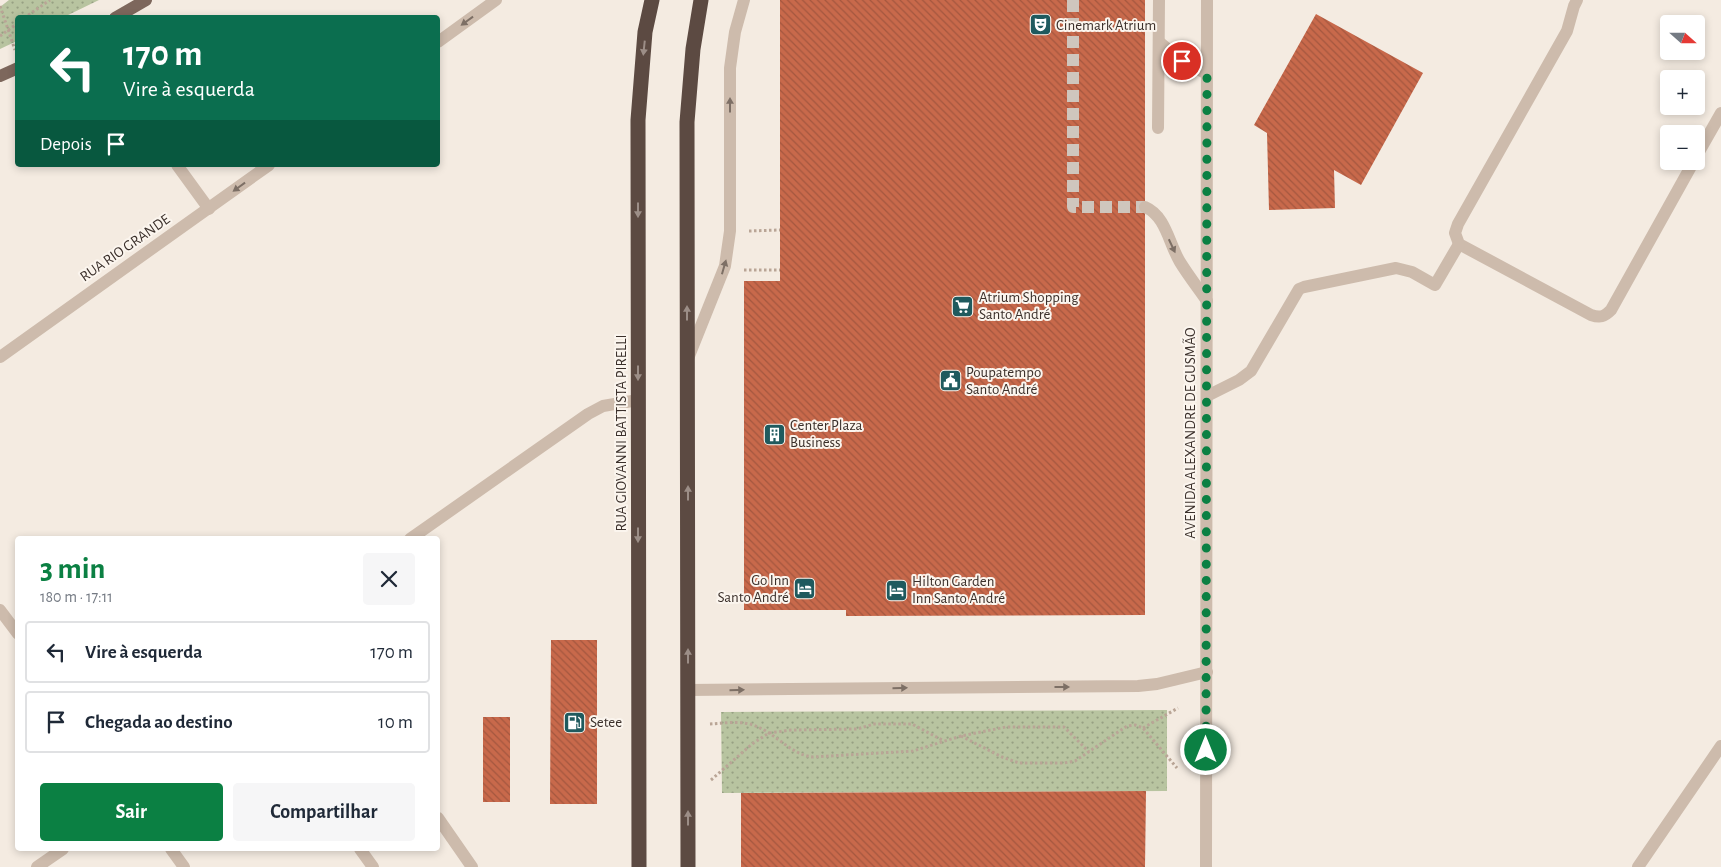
<!DOCTYPE html>
<html lang="pt">
<meta charset="utf-8">
<style>
body{margin:0;font-family:"Alegreya Sans",sans-serif;background:#f6f6f7;color:#1f2937;height:100vh;display:flex;flex-direction:column;font-size:19px;white-space:nowrap}
*{box-sizing:border-box;margin:0}
p{font-size:16px;color:#747a83}
.icon{flex:none;width:28px;height:28px;fill:none;stroke:currentColor;stroke-width:2;stroke-linecap:round;stroke-linejoin:round}
.map{position:relative;flex:1;overflow:hidden}
.drawer{position:absolute;left:15px;top:536px;width:425px;height:315px;display:flex;flex-direction:column;background:#fff;border-radius:5px;box-shadow:0 2px 8px #0003}
.drawer>*{flex:none}
.guide{position:absolute;left:15px;top:15px;width:425px;height:152px;border-radius:5px;box-shadow:0 2px 8px #0003;background:#0b6e4f;color:#fff;overflow:hidden}
.needle{width:32px;rotate:111deg}
.controls{position:absolute;left:1660px;top:15px;display:grid;gap:10px}
.controls a{display:grid;place-items:center;width:45px;height:45px;border-radius:5px;background:#fff;box-shadow:0 2px 8px #0003;font-size:25px}
.pin{position:absolute;display:grid;place-items:center;width:42px;height:42px;color:#fff;margin:-21px;border:2px solid #fff;border-radius:50%;box-shadow:0 1px 5px #0007}
.me{position:absolute;width:55px;margin:-28px;rotate:0deg;stroke-linejoin:round;filter:drop-shadow(0 0 4px #0008)}
.turn{display:flex;align-items:center;gap:18px;height:105px;padding:0 25px;font-size:22px}
.turn .icon{width:65px;height:65px;stroke-width:2.5}
.turn b{display:block;font-size:35px;line-height:42px}
.then{display:flex;align-items:center;height:48px;padding:0 25px;background:#0003;gap:10px;font-size:19px}
.round{display:grid;place-items:center;flex:none;width:52px;height:52px;border-radius:5px;background:#f6f6f7}
.head{display:flex;align-items:center;justify-content:space-between;height:85px;padding:0 25px}
h1{font-size:30px;font-weight:700;line-height:38px;color:#0b8043}
.button{display:flex;gap:10px;margin-top:auto;padding:10px 25px}
.button a{flex:1;height:58px;border-radius:5px;background:#0b8043;color:#fff;font-size:20px;font-weight:700;line-height:58px;text-align:center}
.button a+a{background:#f6f6f7;color:#1f2937}
ul{padding:0;list-style:none}
li{display:flex;align-items:center;gap:15px;height:62px;margin:0 10px 8px;padding:0 15px;border:2px solid #e0e1e3;border-radius:5px}
li div{flex:1}
li b{display:block;font-size:19px}
li em{font-style:normal}
.map>svg:first-child{display:block}
.grass{fill:url(#grass-dots)}
.building{fill:url(#building-back-hatch)}
.lines{fill:none;stroke-linecap:round;stroke-linejoin:round}
.minor-tunnel{stroke:#cfc6bd;stroke-width:12;stroke-dasharray:12 6;stroke-linecap:butt}
.path{stroke:#b9a596;stroke-width:3;stroke-dasharray:2.5 2.5;stroke-linecap:butt}
.minor{stroke:#cdbbac;stroke-width:12}
.major{stroke:#7d675c;stroke-width:12}
.highway{stroke:#5c4a42;stroke-width:15}
.oneway{fill:#7d6f65}
.oneway2{fill:#9c8e87}
.route{stroke:#0b8043;stroke-width:9;stroke-dasharray:0 16.2}
.labels{text-anchor:middle;dominant-baseline:central;stroke-width:4;stroke-linejoin:round;paint-order:stroke}
.poi-label{font-size:15px;fill:#3b302b;stroke:#fbf5ee;text-anchor:start}
.street-label{font-size:15px;fill:#3b302b;stroke:#fbf5ee}
</style>
<div class="map">
<svg width="1721" height="867" viewBox="0 0 1721 867">
<defs>
<pattern id="grass-dots" width="8" height="8" patternUnits="userSpaceOnUse" patternTransform="scale(1.25)"><rect width="8" height="8" fill="#b8c4a0"/><path d="M2 2h.1M6 6h.1" fill="none" stroke="#97a083" stroke-width="1.8" stroke-linecap="round"/></pattern>
<pattern id="building-back-hatch" width="6" height="6" patternUnits="userSpaceOnUse" patternTransform="scale(1.25)"><rect width="6" height="6" fill="#c8694b"/><path d="M-1 5l2 2M0 0l6 6M5-1l2 2" fill="none" stroke="#a4573f"/></pattern>
</defs>
<rect width="100%" height="100%" fill="#f4ebe1"/>
<!-- grass -->
<g class="grass">
<path d="M 9,0 L 99,0 L 64,17 L 18,18 L 17,41 L 0,49 L 0,7 Z"/>
<path d="M 1167,710 L 1167,791 L 722,793 L 721,712 Z"/>
</g>
<!-- building -->
<g class="building">
<path d="M 780,0 L 1145,0 L 1145,615 L 846,616 L 846,610 L 744,610 L 744,281 L 780,281 Z"/>
<path d="M 1316,14 L 1423,73 L 1361,185 L 1334,170 L 1335,208 L 1269,210 L 1267,133 L 1254,125 Z"/>
<path d="M 551,640 L 597,640 L 597,804 L 550,804 Z"/>
<rect x="483" y="717" width="27" height="85"/>
<path d="M 1146,791 L 1145,867 L 741,867 L 741,793 Z"/>
</g>
<g class="lines">
<!-- minor-tunnel -->
<path class="minor-tunnel" d="M 1073,0 L 1073,207 L 1145,207"/>
<!-- path -->
<g class="path">
<path d="M 0,6 L 15,50"/>
<path d="M 24,18 L 50,0"/>
<path d="M 0,36 L 18,23"/>
<path d="M 749,231 L 780,230"/>
<path d="M 744,270 L 780,270"/>
<path d="M 710,724 C 726,723 744,720 758,727 C 777,735 792,755 813,757 L 913,751 L 961,736 L 1006,727 L 1064,727 L 1089,752"/>
<path d="M 1143,728 L 1178,708"/>
<path d="M 961,736 L 1002,757 L 1019,763 L 1064,763 L 1075,761 L 1127,726 L 1135,725 L 1143,728 L 1177,768"/>
<path d="M 711,780 L 752,744 L 769,733 L 791,730 L 857,729 L 874,724 L 912,724 L 944,741"/>
</g>
<!-- minor -->
<g class="minor">
<path d="M 1577,0 L 1574,6 L 1567,31 L 1458,224 L 1455,233 L 1459,244 L 1591,315 C 1600,318 1604,317 1611,310 L 1694,161"/>
<path d="M 438,42 L 496,0"/>
<path d="M 1159,42 L 1182,61 L 1207,74"/>
<path d="M 1158,128 L 1159,0"/>
<path d="M 1696,157 L 1721,113"/>
<path d="M 177,165 L 209,209"/>
<path d="M 1145,207 C 1166,216 1169,244 1180,262 C 1188,275 1198,288 1207,301"/>
<path d="M 689,356 L 725,266 L 730,231 L 730,68 L 735,32 L 744,0"/>
<path d="M 0,357 L 269,165"/>
<path d="M 1207,396 L 1239,380 L 1251,371 L 1299,289 L 1304,287 L 1396,268 L 1412,272 L 1435,285 L 1459,244"/>
<path d="M 410,539 L 588,414 L 603,406 L 638,400"/>
<path d="M 0,610 L 18,634"/>
<path d="M 688,690 L 1138,686 L 1157,684 L 1207,672"/>
<path d="M 438,818 L 472,867"/>
<path d="M 171,849 L 184,867"/>
<path d="M 360,849 L 373,867"/>
<path d="M 37,867 L 63,849"/>
<path d="M 1206,867 L 1207,0"/>
<path d="M 1638,867 L 1721,746"/>
</g>
<!-- major -->
<g class="major">
<path d="M 115,18 L 146,0"/>
<path d="M 0,76 L 18,68"/>
</g>
<!-- highway -->
<g class="highway">
<path d="M 639,867 L 638,120 L 645,32 L 652,0"/>
<path d="M 688,867 L 687,122 L 693,49 L 701,0"/>
</g>
</g>
<!-- one-way arrows -->
<defs><path id="oneway-solid" d="M-6-.8H1V-3.2L6.5 0L1 3.2V.8H-6Z" transform="scale(1.25)"/></defs>
<g class="oneway">
<use href="#oneway-solid" transform="translate(467 21) rotate(144)"/>
<use href="#oneway-solid" transform="translate(730 105) rotate(-90)"/>
<use href="#oneway-solid" transform="translate(239 187) rotate(144)"/>
<use href="#oneway-solid" transform="translate(1172 246) rotate(65)"/>
<use href="#oneway-solid" transform="translate(724 267) rotate(-74)"/>
<use href="#oneway-solid" transform="translate(1062 687)"/>
<use href="#oneway-solid" transform="translate(900 688) rotate(-1)"/>
<use href="#oneway-solid" transform="translate(737 690) rotate(-1)"/>
</g>
<g class="oneway2">
<use href="#oneway-solid" transform="translate(644 48) rotate(96)"/>
<use href="#oneway-solid" transform="translate(638 210) rotate(90)"/>
<use href="#oneway-solid" transform="translate(687 313) rotate(-90)"/>
<use href="#oneway-solid" transform="translate(638 373) rotate(90)"/>
<use href="#oneway-solid" transform="translate(688 493) rotate(-90)"/>
<use href="#oneway-solid" transform="translate(638 535) rotate(90)"/>
<use href="#oneway-solid" transform="translate(688 656) rotate(-90)"/>
<use href="#oneway-solid" transform="translate(688 818) rotate(-90)"/>
</g>
<g class="lines">
<!-- route -->
<path class="route" d="M 1182,61 L 1207,74 L 1206,750"/>
</g>
<!-- icons -->
<defs>
<symbol id="theatre-square" viewBox="-11 -11 22 22"><rect x="-9" y="-9" width="18" height="18" rx="4" fill="#1f5a5e" stroke="#fbf5ee"/><path d="M-5-5.5Q0-4 5-5.5V0Q5 5 0 6Q-5 5-5 0ZM-3.3-2.5H-1v1.5H-3.3ZM1-2.5H3.3v1.5H1ZM-2.8 1Q0 5.5 2.8 1Z" fill="#fff"/></symbol>
<symbol id="supermarket-square" viewBox="-11 -11 22 22"><rect x="-9" y="-9" width="18" height="18" rx="4" fill="#1f5a5e" stroke="#fbf5ee"/><path d="M-6-5.5h2.5l.6 2H6L4.5 2H-2.5L-4.4-4H-6ZM-1.5 3.2a1.3 1.3 0 1 0 .1 0ZM3 3.2a1.3 1.3 0 1 0 .1 0Z" fill="#fff"/></symbol>
<symbol id="civic-square" viewBox="-11 -11 22 22"><rect x="-9" y="-9" width="18" height="18" rx="4" fill="#1f5a5e" stroke="#fbf5ee"/><path d="M-.6-6.5H3V-4.5H.6V-3L4-1V1h2V6H-6V1h2V-1L-.6-3ZM-1.2 2.5V6h2.4V2.5Z" fill="#fff"/></symbol>
<symbol id="building-square" viewBox="-11 -11 22 22"><rect x="-9" y="-9" width="18" height="18" rx="4" fill="#1f5a5e" stroke="#fbf5ee"/><path d="M-4-6H4V6H1V3H-1V6H-4ZM-2.5-4.3h1.7v1.8h-1.7ZM.8-4.3h1.7v1.8H.8ZM-2.5-1h1.7V.8h-1.7ZM.8-1h1.7V.8H.8Z" fill="#fff"/></symbol>
<symbol id="hotel-square" viewBox="-11 -11 22 22"><rect x="-9" y="-9" width="18" height="18" rx="4" fill="#1f5a5e" stroke="#fbf5ee"/><path d="M-6-4.5h1.5V1H6V5H4.5V3h-9V5H-6ZM-4 0a1.8 1.8 0 1 1 3.6 0ZM.5 0V-2.5h3Q6-2.5 6 0Z" fill="#fff"/></symbol>
<symbol id="fuel-square" viewBox="-11 -11 22 22"><rect x="-9" y="-9" width="18" height="18" rx="4" fill="#1f5a5e" stroke="#fbf5ee"/><path d="M-5.5-6h7V0h2V4h1.3V-2.5L3-4.5l.8-.8L6-3V5H2.5V1h-1V6h-7ZM-4.2-4.7v3.2H.2V-4.7Z" fill="#fff"/></symbol>
</defs>
<g fill-rule="evenodd">
<use href="#theatre-square" x="1028" y="12" width="25" height="25"/>
<use href="#supermarket-square" x="950" y="294" width="25" height="25"/>
<use href="#civic-square" x="938" y="368" width="25" height="25"/>
<use href="#building-square" x="762" y="422" width="25" height="25"/>
<use href="#hotel-square" x="792" y="576" width="25" height="25"/>
<use href="#hotel-square" x="884" y="578" width="25" height="25"/>
<use href="#fuel-square" x="562" y="710" width="25" height="25"/>
</g>
<g class="labels">
<!-- poi labels -->
<g class="poi-label">
<text x="1056" y="25">Cinemark Atrium</text>
<text x="979" y="297">Atrium Shopping<tspan x="979" dy="17">Santo André</tspan></text>
<text x="966" y="372">Poupatempo<tspan x="966" dy="17">Santo André</tspan></text>
<text x="790" y="425">Center Plaza<tspan x="790" dy="17">Business</tspan></text>
<text x="789" y="580" text-anchor="end">Go Inn<tspan x="789" dy="17">Santo André</tspan></text>
<text x="912" y="581">Hilton Garden<tspan x="912" dy="17">Inn Santo André</tspan></text>
<text x="590" y="722">Setee</text>
</g>
<!-- street labels -->
<g class="street-label">
<text transform="translate(125 248) rotate(-35)">RUA RIO GRANDE</text>
<text transform="translate(621 433) rotate(-90)">RUA GIOVANNI BATTISTA PIRELLI</text>
<text transform="translate(1190 433) rotate(-90)">AVENIDA ALEXANDRE DE GUSMÃO</text>
</g>
</g>
</svg>
<div class="controls">
<a><svg class="needle" viewBox="-14 -14 28 28"><path d="M0-13l5 13h-10z" fill="#e53935"/><path d="M0 13l5-13h-10z" fill="#747a83"/></svg></a>
<a>+</a>
<a>−</a>
</div>
<div class="pin" style="left:1182px;top:61px;background:#d93025"><svg class="icon" aria-label="arrive" viewBox="0 0 24 24"><path d="M6 21V4h12l-3 4 3 4H6"/></svg></div>
<svg class="me" style="left:1206px;top:750px" viewBox="-20 -20 40 40"><circle r="17" fill="#0b8043" stroke="#fff" stroke-width="3"/><path d="M0-11L8 9 0 5-8 9z" fill="#fff"/></svg>
<div class="guide">
<div class="turn"><svg class="icon" aria-label="left" viewBox="0 0 24 24"><path d="M17 20v-9H6M10 6l-5 5 5 5"/></svg><div><b>170 m</b>Vire à esquerda</div></div>
<div class="then">Depois<svg class="icon" aria-label="arrive" viewBox="0 0 24 24"><path d="M6 21V4h12l-3 4 3 4H6"/></svg></div>
</div>
<section class="drawer">
<div class="head"><div><h1>3 min</h1><p>180 m · 17:11</p></div><a class="round"><svg class="icon" aria-label="close" viewBox="0 0 24 24"><path d="M6 6l12 12M18 6L6 18"/></svg></a></div>
<ul>
<li><svg class="icon" aria-label="left" viewBox="0 0 24 24"><path d="M17 20v-9H6M10 6l-5 5 5 5"/></svg><div><b>Vire à esquerda</b></div><em>170 m</em></li>
<li><svg class="icon" aria-label="arrive" viewBox="0 0 24 24"><path d="M6 21V4h12l-3 4 3 4H6"/></svg><div><b>Chegada ao destino</b></div><em>10 m</em></li>
</ul>
<div class="button"><a>Sair</a><a>Compartilhar</a></div>
</section>
</div>
